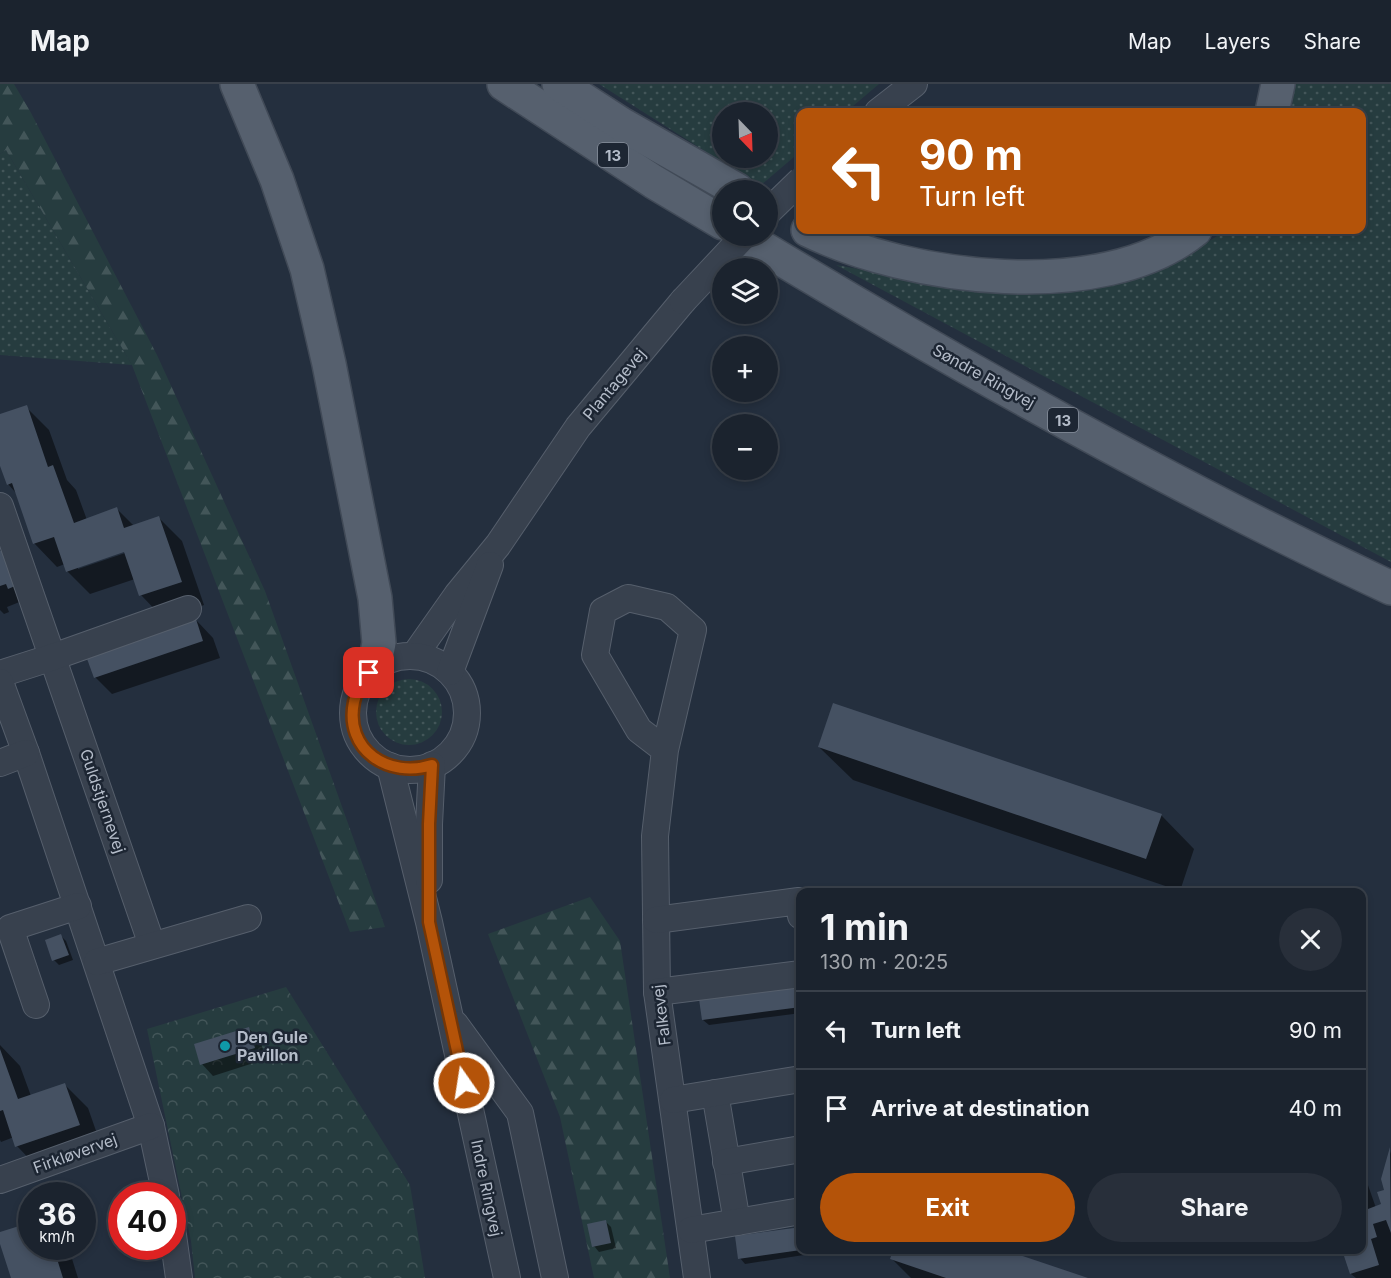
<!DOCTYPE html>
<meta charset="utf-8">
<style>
body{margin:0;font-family:Inter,sans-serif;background:#282f3a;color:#f1f3f6;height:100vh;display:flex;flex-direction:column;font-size:22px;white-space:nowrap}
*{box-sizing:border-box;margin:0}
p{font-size:20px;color:#a0a4aa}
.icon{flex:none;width:33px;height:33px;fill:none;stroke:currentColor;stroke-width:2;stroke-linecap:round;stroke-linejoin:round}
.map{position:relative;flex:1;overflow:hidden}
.side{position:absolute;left:796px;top:804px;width:570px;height:366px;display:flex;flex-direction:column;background:#1b232e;border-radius:12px;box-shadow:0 3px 9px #0003,0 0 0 2px #39404a}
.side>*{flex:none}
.banner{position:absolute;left:796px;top:24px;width:570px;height:126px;border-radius:12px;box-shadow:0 3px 9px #0003,0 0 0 2px #39404a;background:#b45309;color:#fff;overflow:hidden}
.needle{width:39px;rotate:157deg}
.controls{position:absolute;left:712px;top:18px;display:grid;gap:12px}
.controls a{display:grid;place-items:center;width:66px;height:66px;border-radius:50%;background:#1b232e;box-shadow:0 3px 9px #0003,0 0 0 2px #39404a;font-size:30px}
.speed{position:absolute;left:18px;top:1098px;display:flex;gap:12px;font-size:30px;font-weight:700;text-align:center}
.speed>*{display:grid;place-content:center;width:78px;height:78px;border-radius:50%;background:#1b232e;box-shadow:0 3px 9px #0003,0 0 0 2px #39404a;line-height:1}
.speed small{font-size:15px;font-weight:400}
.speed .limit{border:9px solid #d22;background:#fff;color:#111}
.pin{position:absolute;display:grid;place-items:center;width:51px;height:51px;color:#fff;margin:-26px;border-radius:12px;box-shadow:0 3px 9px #0006}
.me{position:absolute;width:66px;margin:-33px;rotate:347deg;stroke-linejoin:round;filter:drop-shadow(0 0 4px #0008)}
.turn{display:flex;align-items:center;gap:21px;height:126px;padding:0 24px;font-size:27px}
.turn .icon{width:78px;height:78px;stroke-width:2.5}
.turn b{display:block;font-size:42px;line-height:51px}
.round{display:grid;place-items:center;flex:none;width:63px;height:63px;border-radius:32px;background:#282f3a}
.head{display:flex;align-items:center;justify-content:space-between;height:102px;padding:0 24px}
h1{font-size:36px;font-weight:700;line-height:45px}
.action{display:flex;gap:12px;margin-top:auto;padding:12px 24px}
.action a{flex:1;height:69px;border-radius:36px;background:#b45309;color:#fff;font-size:24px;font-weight:700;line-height:69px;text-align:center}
.action a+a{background:#282f3a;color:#f1f3f6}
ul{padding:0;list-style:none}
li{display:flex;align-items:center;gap:18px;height:78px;padding:0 24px;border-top:2px solid #39404a}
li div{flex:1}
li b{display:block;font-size:22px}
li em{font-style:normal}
header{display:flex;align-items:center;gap:36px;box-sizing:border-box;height:84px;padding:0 30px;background:#1b232e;border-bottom:2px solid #39404a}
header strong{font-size:28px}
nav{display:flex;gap:33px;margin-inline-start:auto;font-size:21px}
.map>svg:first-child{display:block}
.grass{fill:url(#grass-dots);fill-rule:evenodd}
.forest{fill:url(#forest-firs)}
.park{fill:url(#park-crowns)}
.shadow{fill:#0007;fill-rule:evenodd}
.building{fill:#455162}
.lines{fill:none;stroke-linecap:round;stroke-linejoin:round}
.minor-casing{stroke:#565f6c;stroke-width:28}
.major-casing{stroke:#414a57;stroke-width:36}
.minor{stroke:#38414e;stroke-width:26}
.major{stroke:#56606e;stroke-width:33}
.minor-bridge-casing{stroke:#565f6c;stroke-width:28;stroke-linecap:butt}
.minor-bridge{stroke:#38414e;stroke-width:26}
.route-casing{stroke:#753606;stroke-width:15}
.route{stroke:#b45309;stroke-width:10}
.culture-dot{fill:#0f9aa8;stroke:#1d2633;stroke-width:2}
.labels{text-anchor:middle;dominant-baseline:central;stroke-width:5;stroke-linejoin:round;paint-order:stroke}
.shield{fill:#1d2633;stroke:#878f9c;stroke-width:1.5}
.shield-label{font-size:15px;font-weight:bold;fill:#b4bcc9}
.street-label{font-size:16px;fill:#b4bcc9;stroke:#1d2633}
.poi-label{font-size:16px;font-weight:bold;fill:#b4bcc9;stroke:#1d2633;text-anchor:start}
</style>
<header>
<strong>Map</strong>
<nav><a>Map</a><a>Layers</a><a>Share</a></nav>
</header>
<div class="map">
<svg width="1391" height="1194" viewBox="0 0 1391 1194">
<defs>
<pattern id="grass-dots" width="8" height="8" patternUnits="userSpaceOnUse" patternTransform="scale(1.5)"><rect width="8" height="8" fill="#263c3f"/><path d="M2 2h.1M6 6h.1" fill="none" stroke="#435659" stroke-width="1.8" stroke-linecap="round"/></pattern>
<pattern id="forest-firs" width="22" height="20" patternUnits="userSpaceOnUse" patternTransform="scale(1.5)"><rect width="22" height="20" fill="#263c3f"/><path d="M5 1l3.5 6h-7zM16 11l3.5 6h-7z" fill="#435659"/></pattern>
<pattern id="park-crowns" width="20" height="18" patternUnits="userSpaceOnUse" patternTransform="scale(1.5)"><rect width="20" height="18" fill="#263c3f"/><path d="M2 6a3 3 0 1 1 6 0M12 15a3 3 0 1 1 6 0" fill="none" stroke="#435659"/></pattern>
</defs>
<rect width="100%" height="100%" fill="#242f3e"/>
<!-- grass -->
<g class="grass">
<path d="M 599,0 L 879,0 L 846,28 L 801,28 L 801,67 L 760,102 ZM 723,28 L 768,28 L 768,74 L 723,74 Z"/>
<path d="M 1293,0 L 1391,0 L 1391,478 L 836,181 L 970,205 L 1066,202 L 1167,183 L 1227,146 L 1362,146 L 1362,28 L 1292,28 Z"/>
<path d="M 6,66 L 132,281 L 0,271 L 0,70 Z"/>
<circle cx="409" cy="628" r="33"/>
</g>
<!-- forest -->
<g class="forest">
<path d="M 0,0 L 14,0 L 30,27 L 157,271 L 265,507 L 385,843 L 350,848 L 132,281 L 6,66 L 0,70 Z"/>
<path d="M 590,813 L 620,857 L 670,1194 L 594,1194 L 560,1033 L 488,850 Z"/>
</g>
<!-- park -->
<path class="park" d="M 286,903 L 410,1101 L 425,1194 L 195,1194 L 191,1157 L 147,945 Z"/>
<!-- shadow -->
<g class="shadow">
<path d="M 26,323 L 49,346 L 67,396 L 76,406 L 87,436 L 117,425 L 134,442 L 159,434 L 182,457 L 204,521 L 164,535 L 141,511 L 135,495 L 90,510 L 67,487 L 65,480 L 57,483 L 34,459 L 16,409 L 8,400 L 0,378 L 0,332 ZM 130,464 L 131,467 L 78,485 L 78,482 Z"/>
<path d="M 0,469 L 22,517 L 7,523 L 9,528 L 4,530 L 0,526 Z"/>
<path d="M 196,536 L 213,554 L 220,574 L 112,610 L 95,593 Z"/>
<path d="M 819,663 L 1161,731 L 1194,765 L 1180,807 L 853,696 Z"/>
<path d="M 61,852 L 66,857 L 73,876 L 59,881 L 54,876 Z"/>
<path d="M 801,903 L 801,929 L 709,941 L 703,936 Z"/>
<path d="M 248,944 L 260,956 L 266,975 L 213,992 L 202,980 Z"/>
<path d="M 0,961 L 20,982 L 31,1012 L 65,1001 L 88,1024 L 102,1064 L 40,1086 L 17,1062 L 14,1053 L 1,1058 L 0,1056 Z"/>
<path d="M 1391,1067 L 1391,1194 L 1356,1194 L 1351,1190 L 1346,1174 L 1338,1166 L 1362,1166 L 1362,1084 L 1376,1124 L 1383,1121 L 1386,1107 L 1382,1095 Z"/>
<path d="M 606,1138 L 611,1143 L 616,1164 L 599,1168 L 594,1162 Z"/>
<path d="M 801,1144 L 801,1166 L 823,1166 L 823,1168 L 745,1180 L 740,1174 Z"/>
<path d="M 0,1150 L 32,1162 L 68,1162 L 78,1194 L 13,1194 Z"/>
<path d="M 895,1166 L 1001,1166 L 1085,1194 L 911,1194 L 891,1174 Z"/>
</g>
<!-- building -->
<g class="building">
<path d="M 27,321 L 48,383 L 53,381 L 74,439 L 117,423 L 124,444 L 159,432 L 182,498 L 139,512 L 124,468 L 66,488 L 54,453 L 33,460 L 12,399 L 7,401 L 0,382 L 0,330 Z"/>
<path d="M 4,465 L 15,502 L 8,505 L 6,500 L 0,502 L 0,467 Z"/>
<path d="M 196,535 L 203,557 L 94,594 L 86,572 Z"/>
<path d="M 833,619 L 1162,730 L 1146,775 L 818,663 Z"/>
<path d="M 61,850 L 69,871 L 52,877 L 45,856 Z"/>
<path d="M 801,901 L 801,923 L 702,936 L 699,915 Z"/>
<path d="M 249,943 L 255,964 L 200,981 L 194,960 Z"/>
<path d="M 0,965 L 18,1015 L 65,999 L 80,1041 L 15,1063 L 3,1026 L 0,1027 Z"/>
<path d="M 1390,1063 L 1391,1149 L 1386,1136 L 1373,1140 L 1377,1153 L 1371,1155 L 1379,1181 L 1350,1190 L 1342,1166 L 1362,1166 L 1362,1112 L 1364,1111 L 1368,1125 L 1381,1120 L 1377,1108 L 1384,1106 L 1381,1095 Z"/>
<path d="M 606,1136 L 611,1159 L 592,1163 L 587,1140 Z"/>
<path d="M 32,1138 L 32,1162 L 53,1162 L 63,1194 L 11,1194 L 0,1160 L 0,1148 Z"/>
<path d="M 801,1143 L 801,1166 L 738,1175 L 735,1152 Z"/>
<path d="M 893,1166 L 1005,1166 L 1088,1194 L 946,1194 L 890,1175 Z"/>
</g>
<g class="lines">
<defs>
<g id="minor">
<path d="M 878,28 L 914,0"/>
<path d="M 0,422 L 152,861"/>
<path d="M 414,572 L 457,511 L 498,461 L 578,343 L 683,217"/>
<circle cx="410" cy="629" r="57"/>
<path d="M 450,588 L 490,481"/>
<path d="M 0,590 L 53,573 L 188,525"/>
<path d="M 0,598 L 26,669 L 151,1042 L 166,1112"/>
<path d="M 665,666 L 639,646 L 595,571 L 603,527 L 628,514 L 667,523 L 693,546 L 665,666 L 655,752 L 657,908 L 697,1194"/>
<path d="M 0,679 L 26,669"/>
<path d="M 390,682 L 429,838 L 507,1194"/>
<path d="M 429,796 L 429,740 L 432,681"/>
<path d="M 656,836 L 799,817 L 801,832"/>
<path d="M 97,878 L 248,834"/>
<path d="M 657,908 L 801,890"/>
<path d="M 36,921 L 10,844 L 78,822"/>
<path d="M 455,940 L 520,1029 L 555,1194"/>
<path d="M 715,1009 L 737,1138"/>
<path d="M 673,1016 L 801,995"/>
<path d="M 726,1078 L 801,1065"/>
<path d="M 0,1096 L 151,1042"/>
<path d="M 172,1144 L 179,1194"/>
<path d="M 691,1146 L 801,1127"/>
</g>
<g id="major">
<path d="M 237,0 L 277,96 L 307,185 L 329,280 L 375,514 L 379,559 L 376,574 L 369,589"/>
<path d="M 504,0 L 654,98 L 723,139"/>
<path d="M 559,0 L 621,40 L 737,106"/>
<path d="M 1272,28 L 1278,0"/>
<path d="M 808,146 C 908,195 1102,221 1195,146"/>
<path d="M 743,152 C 953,279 1168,400 1391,504"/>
</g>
</defs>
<!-- minor casing -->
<use href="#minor" class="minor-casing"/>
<!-- major casing -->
<use href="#major" class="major-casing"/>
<!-- minor -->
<use href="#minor" class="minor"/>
<!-- major -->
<use href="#major" class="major"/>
<defs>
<g id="minor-bridge">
<path d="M 768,128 L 801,96"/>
<path d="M 683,217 L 744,152"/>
</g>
</defs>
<!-- minor-bridge casing -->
<use href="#minor-bridge" class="minor-bridge-casing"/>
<!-- minor-bridge -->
<use href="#minor-bridge" class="minor-bridge"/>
</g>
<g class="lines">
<defs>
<path id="route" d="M 369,589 C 363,598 356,607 354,618 C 344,666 389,695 432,681 L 429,740 L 429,838 L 464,999"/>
</defs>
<!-- route casing -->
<use href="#route" class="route-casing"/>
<!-- route -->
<use href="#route" class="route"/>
</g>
<!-- markers -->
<circle class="culture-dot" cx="225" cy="962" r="6"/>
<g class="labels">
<!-- shield labels -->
<g class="shield">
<rect x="598" y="59" width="30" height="24" rx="4.5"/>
<rect x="1048" y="324" width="30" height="24" rx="4.5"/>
</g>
<g class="shield-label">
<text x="613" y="71">13</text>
<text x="1063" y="336">13</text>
</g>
<!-- street labels -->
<g class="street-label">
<text transform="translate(984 292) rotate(29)">Søndre Ringvej</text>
<text transform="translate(614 300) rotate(-50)">Plantagevej</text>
<text transform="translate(103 717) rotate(71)">Guldstjernevej</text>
<text transform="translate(661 931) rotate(-97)">Falkevej</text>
<text transform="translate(75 1069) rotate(-20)">Firkløvervej</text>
<text transform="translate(487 1104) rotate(78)">Indre Ringvej</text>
</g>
<!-- poi labels -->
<g class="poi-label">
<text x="237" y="953">Den Gule<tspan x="237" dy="18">Pavillon</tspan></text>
</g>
</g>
</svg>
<div class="controls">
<a><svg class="needle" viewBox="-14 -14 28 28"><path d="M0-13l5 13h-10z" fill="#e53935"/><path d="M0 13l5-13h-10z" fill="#a0a4aa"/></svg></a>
<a><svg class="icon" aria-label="search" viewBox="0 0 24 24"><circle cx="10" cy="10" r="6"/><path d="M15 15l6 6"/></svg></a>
<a><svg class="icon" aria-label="layers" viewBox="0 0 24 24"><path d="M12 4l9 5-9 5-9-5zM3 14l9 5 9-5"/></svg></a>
<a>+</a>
<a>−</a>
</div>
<div class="speed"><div>36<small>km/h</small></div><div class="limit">40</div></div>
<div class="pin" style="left:369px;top:589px;background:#d93025"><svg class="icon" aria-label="arrive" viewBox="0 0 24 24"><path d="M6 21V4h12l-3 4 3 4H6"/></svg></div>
<svg class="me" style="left:464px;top:999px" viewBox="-20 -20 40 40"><circle r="17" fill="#b45309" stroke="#fff" stroke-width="3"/><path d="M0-11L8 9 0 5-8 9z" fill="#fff"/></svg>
<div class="banner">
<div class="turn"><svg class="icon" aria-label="left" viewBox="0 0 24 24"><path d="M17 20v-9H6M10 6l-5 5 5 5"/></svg><div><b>90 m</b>Turn left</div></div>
</div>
<section class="side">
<div class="head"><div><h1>1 min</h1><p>130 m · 20:25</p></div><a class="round"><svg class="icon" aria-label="close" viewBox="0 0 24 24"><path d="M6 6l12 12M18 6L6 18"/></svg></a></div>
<ul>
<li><svg class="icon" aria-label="left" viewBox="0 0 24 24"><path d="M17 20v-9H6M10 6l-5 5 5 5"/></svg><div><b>Turn left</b></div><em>90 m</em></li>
<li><svg class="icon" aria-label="arrive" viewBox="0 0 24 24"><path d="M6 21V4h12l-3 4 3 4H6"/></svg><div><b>Arrive at destination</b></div><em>40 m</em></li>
</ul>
<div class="action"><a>Exit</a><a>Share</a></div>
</section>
</div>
